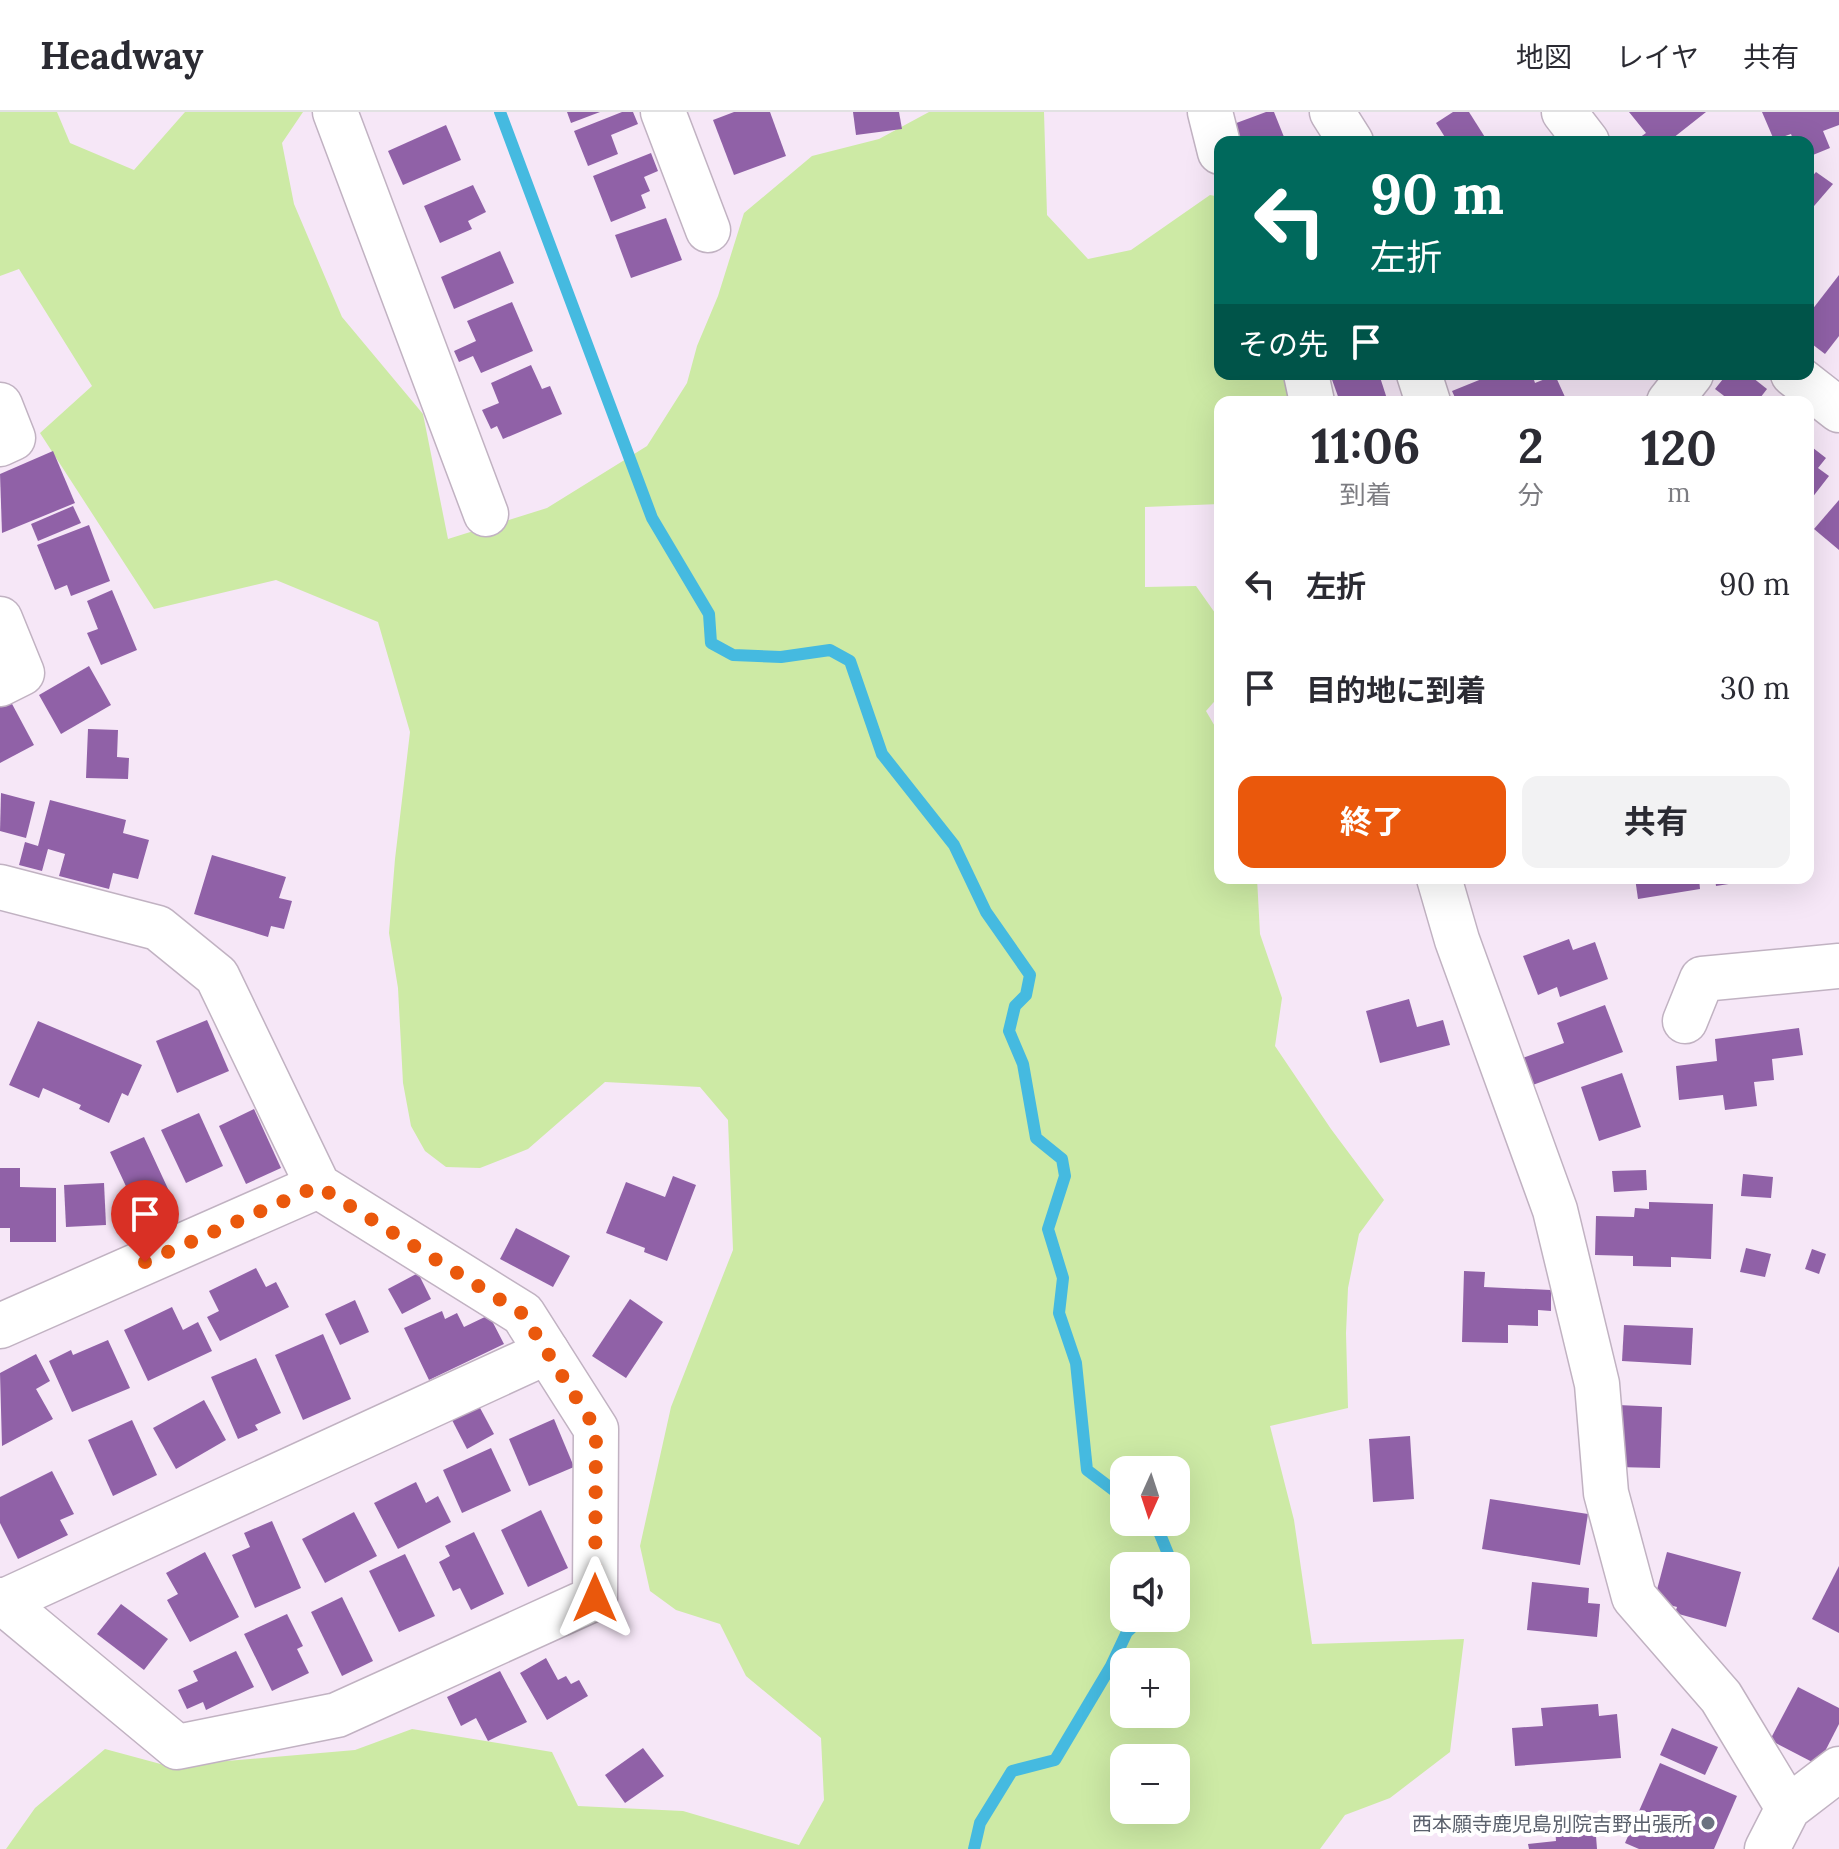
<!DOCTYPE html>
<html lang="ja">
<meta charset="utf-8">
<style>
body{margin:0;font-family:Lora,"Noto Sans JP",serif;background:#f2f2f3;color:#2b2b33;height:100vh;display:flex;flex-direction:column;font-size:30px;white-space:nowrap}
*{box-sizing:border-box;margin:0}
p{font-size:26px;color:#7c7c81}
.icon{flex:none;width:44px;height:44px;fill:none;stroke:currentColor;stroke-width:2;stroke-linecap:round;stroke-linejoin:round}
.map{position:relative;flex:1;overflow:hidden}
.sheet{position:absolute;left:1214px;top:284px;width:600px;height:488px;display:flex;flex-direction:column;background:#fff;border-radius:16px;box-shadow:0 8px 32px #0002}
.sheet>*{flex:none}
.banner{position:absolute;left:1214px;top:24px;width:600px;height:244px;border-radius:16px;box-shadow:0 8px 32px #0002;background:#00695c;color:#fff;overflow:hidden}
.needle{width:52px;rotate:183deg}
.controls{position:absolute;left:1110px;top:1344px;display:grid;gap:16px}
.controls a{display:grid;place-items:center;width:80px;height:80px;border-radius:16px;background:#fff;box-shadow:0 8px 32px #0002;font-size:40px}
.pin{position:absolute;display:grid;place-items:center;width:68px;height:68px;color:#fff;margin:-82px -34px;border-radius:50% 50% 50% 0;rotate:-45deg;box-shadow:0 0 8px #0007}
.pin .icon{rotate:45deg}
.me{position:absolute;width:88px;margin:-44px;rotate:0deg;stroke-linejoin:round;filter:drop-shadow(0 0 6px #0008)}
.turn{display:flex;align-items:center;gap:28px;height:168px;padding:0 24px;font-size:36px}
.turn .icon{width:104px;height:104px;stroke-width:2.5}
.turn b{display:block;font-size:56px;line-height:68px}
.then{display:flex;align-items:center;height:76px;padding:0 24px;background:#0003;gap:16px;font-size:30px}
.eta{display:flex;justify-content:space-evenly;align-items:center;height:136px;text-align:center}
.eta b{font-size:48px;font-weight:700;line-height:56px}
.button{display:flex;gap:16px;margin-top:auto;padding:16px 24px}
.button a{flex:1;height:92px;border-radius:16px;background:#ea580c;color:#fff;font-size:32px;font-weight:700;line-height:92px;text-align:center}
.button a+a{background:#f2f2f3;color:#2b2b33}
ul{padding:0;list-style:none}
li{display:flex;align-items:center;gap:24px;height:104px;padding:0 24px}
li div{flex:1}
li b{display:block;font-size:30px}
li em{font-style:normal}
header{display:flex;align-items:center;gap:48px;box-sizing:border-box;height:112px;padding:0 40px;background:#fff;border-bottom:2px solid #e1e1e2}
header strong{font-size:38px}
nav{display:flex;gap:44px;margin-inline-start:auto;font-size:28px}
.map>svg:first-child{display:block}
.green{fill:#cdeaa5;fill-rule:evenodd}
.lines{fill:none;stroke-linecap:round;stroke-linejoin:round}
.stream{stroke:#45bae0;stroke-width:12}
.building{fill:#9061a7}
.minor-casing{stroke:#c1b2c2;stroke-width:47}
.minor{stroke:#fff;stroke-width:44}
.route{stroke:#ea580c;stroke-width:14;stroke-dasharray:0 25.2}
.worship-dot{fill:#6b7280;stroke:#fff;stroke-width:3}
.labels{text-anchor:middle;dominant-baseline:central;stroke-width:8;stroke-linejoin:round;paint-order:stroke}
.worship-label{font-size:20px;fill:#5b616d;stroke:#fff;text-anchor:end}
</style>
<header>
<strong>Headway</strong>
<nav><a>地図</a><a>レイヤ</a><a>共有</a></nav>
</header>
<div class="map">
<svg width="1839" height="1737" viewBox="0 0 1839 1737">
<rect width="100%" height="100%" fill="#f6e7f7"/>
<!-- green -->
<path class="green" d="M 0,0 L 57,0 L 70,31 L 134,58 L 185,0 L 303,0 L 282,31 L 294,92 L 342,205 L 423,302 L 448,427 L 547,396 L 647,334 L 687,271 L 697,234 L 718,184 L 744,101 L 812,44 L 879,27 L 929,0 L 1044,0 L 1047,103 L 1088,147 L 1131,138 L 1210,83 L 1220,85 L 1220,262 L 1295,262 L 1302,290 L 1220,290 L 1220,392 L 1145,395 L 1145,475 L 1196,474 L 1220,508 L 1220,583 L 1206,599 L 1220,623 L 1220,766 L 1257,766 L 1260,822 L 1282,886 L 1275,934 L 1331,1017 L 1384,1088 L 1359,1122 L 1348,1176 L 1346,1221 L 1348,1296 L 1270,1314 L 1294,1408 L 1312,1532 L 1464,1527 L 1450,1640 L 1390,1686 L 1345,1703 L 1320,1737 L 6,1737 L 35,1696 L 105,1637 L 168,1654 L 355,1638 L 412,1617 L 552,1640 L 578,1694 L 683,1699 L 799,1733 L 824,1688 L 821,1626 L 746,1564 L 720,1512 L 676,1498 L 650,1479 L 640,1434 L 671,1295 L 733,1138 L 728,1008 L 700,975 L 605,970 L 528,1037 L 480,1056 L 446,1055 L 425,1039 L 411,1014 L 403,971 L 398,876 L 389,821 L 395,747 L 410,620 L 378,510 L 276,468 L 154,497 L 40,321 L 92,274 L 19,157 L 0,164 ZM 1124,1358 L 1176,1358 L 1176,1410 L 1124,1410 ZM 1124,1454 L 1176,1454 L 1176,1506 L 1124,1506 ZM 1124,1550 L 1176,1550 L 1176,1602 L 1124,1602 ZM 1124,1646 L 1176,1646 L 1176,1698 L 1124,1698 Z"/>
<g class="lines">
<!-- stream -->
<g class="stream">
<path d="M 500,0 L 652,406 L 709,502 L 711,531 L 733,543 L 781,545 L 830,538 L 850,549 L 882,642 L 954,733 L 986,800 L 1030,863 L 1026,883 L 1015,894 L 1009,919 L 1023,952 L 1036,1026 L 1062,1047 L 1065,1064 L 1048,1117 L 1063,1166 L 1059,1201 L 1076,1251 L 1087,1358 L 1124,1386"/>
<path d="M 1155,1410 L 1173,1454"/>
<path d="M 974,1737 L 980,1711 L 1012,1659 L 1055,1648 L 1111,1554 L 1127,1520 L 1142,1506"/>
</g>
</g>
<!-- building -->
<g class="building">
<path d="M 567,0 L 600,0 L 571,11 Z"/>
<path d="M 622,0 L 633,0 L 638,12 L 611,23 L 618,42 L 588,54 L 574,19 Z"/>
<path d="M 734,0 L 770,0 L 786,44 L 734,63 L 713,8 Z"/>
<path d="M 853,0 L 899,0 L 902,17 L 856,23 Z"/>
<path d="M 1266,0 L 1274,0 L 1286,30 L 1238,30 L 1231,13 Z"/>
<path d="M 1453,0 L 1469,0 L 1488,30 L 1448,30 L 1436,11 Z"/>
<path d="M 1629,0 L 1706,0 L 1668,30 L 1642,30 L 1639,26 L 1646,21 Z"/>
<path d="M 1762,0 L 1839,0 L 1839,13 L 1823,19 L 1830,36 L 1808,45 L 1808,30 L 1794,30 L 1791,22 L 1774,28 Z"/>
<path d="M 446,13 L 461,48 L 403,73 L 388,39 Z"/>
<path d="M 651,41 L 658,59 L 644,65 L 650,79 L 641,83 L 646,96 L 611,110 L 593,64 Z"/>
<path d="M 1816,60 L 1833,72 L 1808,101 L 1808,69 Z"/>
<path d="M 473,73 L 486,100 L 468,109 L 472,117 L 440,131 L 424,94 Z"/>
<path d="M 666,106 L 682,148 L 631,166 L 615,123 Z"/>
<path d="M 500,139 L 514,171 L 454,197 L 441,165 Z"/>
<path d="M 1839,163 L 1839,224 L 1825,242 L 1808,229 L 1808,203 Z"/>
<path d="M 512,190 L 533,239 L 481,261 L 473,244 L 459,250 L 454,239 L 476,229 L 467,209 Z"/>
<path d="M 531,253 L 542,277 L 550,274 L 562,302 L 503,327 L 497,314 L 491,317 L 482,298 L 499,291 L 491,271 Z"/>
<path d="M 1330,262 L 1379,262 L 1388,290 L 1340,290 Z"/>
<path d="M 1494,262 L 1532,262 L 1535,271 L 1555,263 L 1565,285 L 1553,290 L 1457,290 L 1452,279 Z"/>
<path d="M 1727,262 L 1748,262 L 1767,277 L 1757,290 L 1732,290 L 1715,277 Z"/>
<path d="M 1808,332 L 1826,346 L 1818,356 L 1829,364 L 1808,391 Z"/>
<path d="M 53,339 L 75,391 L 2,421 L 0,362 Z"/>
<path d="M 1839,388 L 1839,438 L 1814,417 Z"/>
<path d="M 73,394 L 81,411 L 38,429 L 31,412 Z"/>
<path d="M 89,413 L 110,469 L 71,484 L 67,473 L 55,478 L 37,433 Z"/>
<path d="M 112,478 L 137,538 L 101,553 L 87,521 L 98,517 L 87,489 Z"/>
<path d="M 89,554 L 111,593 L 61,622 L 39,583 Z"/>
<path d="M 11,590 L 34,633 L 0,651 L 0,595 Z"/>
<path d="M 88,617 L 118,618 L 117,645 L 129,646 L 128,667 L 86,666 Z"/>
<path d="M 1,681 L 35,690 L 26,726 L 0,719 Z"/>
<path d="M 50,688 L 126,708 L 123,721 L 149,728 L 138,767 L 113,761 L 109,777 L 59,764 L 65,742 L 48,737 L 42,759 L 19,753 L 25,730 L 38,734 Z"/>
<path d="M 212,743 L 286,765 L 279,786 L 292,789 L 284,817 L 271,814 L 268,825 L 194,802 Z"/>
<path d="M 1635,766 L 1699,766 L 1700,777 L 1638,787 Z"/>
<path d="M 1715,766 L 1754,766 L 1754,768 L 1716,774 Z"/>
<path d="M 1569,827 L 1573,838 L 1595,830 L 1608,867 L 1560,885 L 1557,875 L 1538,883 L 1523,844 Z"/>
<path d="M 1409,887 L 1417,915 L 1443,908 L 1450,933 L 1380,951 L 1366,899 Z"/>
<path d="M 1605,893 L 1623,940 L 1530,974 L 1520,947 L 1564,931 L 1557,911 Z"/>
<path d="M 207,908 L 229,959 L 177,981 L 156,929 Z"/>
<path d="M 38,909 L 142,953 L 128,984 L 122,981 L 109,1011 L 79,997 L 81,993 L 43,976 L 39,986 L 9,973 Z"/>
<path d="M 1799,916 L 1803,943 L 1772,947 L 1774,968 L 1754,970 L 1757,994 L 1725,998 L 1723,983 L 1679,988 L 1676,954 L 1717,949 L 1715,927 Z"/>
<path d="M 1622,961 L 1641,1015 L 1599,1029 L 1581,975 Z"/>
<path d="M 254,997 L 281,1056 L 246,1072 L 219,1014 Z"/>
<path d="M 199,1001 L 223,1054 L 186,1071 L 161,1018 Z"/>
<path d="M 144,1025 L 169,1079 L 163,1082 L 168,1093 L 158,1098 L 155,1092 L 138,1100 L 110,1040 Z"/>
<path d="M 0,1056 L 20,1056 L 20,1075 L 56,1076 L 56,1130 L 10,1130 L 10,1116 L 0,1116 Z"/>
<path d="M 1646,1058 L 1647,1078 L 1614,1080 L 1612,1059 Z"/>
<path d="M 1743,1062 L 1773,1065 L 1771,1086 L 1741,1084 Z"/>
<path d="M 673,1064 L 696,1073 L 667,1149 L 644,1140 L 645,1136 L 606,1121 L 626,1070 L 665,1085 Z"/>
<path d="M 104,1071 L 106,1113 L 66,1115 L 64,1073 Z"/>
<path d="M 1649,1090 L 1713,1092 L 1711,1147 L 1671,1145 L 1671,1155 L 1633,1154 L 1633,1144 L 1595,1143 L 1596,1104 L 1634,1105 L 1635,1096 L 1649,1097 Z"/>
<path d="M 516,1116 L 570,1144 L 553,1175 L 500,1147 Z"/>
<path d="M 1746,1136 L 1771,1142 L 1765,1165 L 1740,1160 Z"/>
<path d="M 1812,1137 L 1826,1142 L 1819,1162 L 1805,1157 Z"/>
<path d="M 256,1156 L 266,1175 L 276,1170 L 289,1195 L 220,1229 L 207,1205 L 219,1199 L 209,1179 Z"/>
<path d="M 1464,1159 L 1485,1160 L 1484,1175 L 1551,1178 L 1551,1199 L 1538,1198 L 1538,1214 L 1508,1213 L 1508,1231 L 1462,1230 Z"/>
<path d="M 418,1161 L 431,1187 L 402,1202 L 388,1177 Z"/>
<path d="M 630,1187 L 663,1210 L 626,1266 L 592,1244 Z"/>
<path d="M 355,1188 L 369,1220 L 340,1233 L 325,1202 Z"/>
<path d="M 172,1195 L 183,1218 L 198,1210 L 212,1239 L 148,1269 L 124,1218 Z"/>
<path d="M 442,1199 L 445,1207 L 457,1201 L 464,1215 L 489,1203 L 504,1232 L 429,1268 L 404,1216 Z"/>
<path d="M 1624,1213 L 1693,1216 L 1691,1253 L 1622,1249 Z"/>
<path d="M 323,1222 L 351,1287 L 303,1308 L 275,1243 Z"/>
<path d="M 108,1228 L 130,1276 L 72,1300 L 49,1249 L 71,1238 L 73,1243 Z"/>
<path d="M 36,1242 L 50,1269 L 36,1277 L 53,1307 L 2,1334 L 0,1261 Z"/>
<path d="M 256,1246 L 281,1301 L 255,1313 L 258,1318 L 238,1327 L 211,1265 Z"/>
<path d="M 204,1288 L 226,1328 L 176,1357 L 153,1316 Z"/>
<path d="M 1618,1293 L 1662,1295 L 1660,1356 L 1616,1355 Z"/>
<path d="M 479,1294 L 494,1322 L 467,1337 L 452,1308 Z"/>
<path d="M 554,1307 L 574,1355 L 529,1374 L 509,1327 Z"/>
<path d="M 132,1308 L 157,1363 L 113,1384 L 88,1328 Z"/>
<path d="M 1410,1324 L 1414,1387 L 1373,1390 L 1369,1327 Z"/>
<path d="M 491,1336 L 511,1379 L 462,1401 L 443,1358 Z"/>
<path d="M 52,1359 L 74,1402 L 60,1408 L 68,1423 L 18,1447 L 0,1411 L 0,1385 Z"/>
<path d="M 416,1370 L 426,1391 L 438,1384 L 451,1410 L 398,1437 L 374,1391 Z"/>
<path d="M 1490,1387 L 1588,1402 L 1580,1453 L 1482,1437 Z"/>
<path d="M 541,1398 L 568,1456 L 528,1475 L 501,1418 Z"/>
<path d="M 354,1400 L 377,1444 L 325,1471 L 302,1427 Z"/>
<path d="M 272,1409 L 301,1476 L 255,1496 L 232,1443 L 250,1435 L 244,1421 Z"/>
<path d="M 474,1420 L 504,1482 L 471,1498 L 460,1476 L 453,1479 L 439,1450 L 450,1444 L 445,1434 Z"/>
<path d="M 205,1440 L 239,1505 L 190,1530 L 167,1488 L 178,1482 L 166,1461 Z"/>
<path d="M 1667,1440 L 1741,1460 L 1726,1515 L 1675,1501 L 1677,1495 L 1654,1489 Z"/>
<path d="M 405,1442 L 435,1504 L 399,1520 L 369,1459 Z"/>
<path d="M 1839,1454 L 1839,1521 L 1812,1507 Z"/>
<path d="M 1532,1470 L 1589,1476 L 1588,1491 L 1600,1492 L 1597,1525 L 1527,1518 Z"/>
<path d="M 342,1485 L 373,1549 L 342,1564 L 311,1500 Z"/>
<path d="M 121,1492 L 168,1527 L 144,1558 L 97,1522 Z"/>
<path d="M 287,1502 L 303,1534 L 297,1537 L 309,1561 L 272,1579 L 244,1522 Z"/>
<path d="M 236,1539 L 254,1575 L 206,1598 L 203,1590 L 187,1597 L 178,1578 L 198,1569 L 193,1559 Z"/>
<path d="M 546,1546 L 558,1568 L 566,1564 L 571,1572 L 579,1568 L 588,1584 L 547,1608 L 520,1561 Z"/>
<path d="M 500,1559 L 527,1610 L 488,1629 L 476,1606 L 461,1614 L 447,1585 Z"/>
<path d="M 1798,1575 L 1839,1596 L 1839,1612 L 1818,1653 L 1770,1628 Z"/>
<path d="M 1598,1592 L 1599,1604 L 1617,1602 L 1621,1646 L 1515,1654 L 1512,1616 L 1543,1614 L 1541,1596 Z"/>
<path d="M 1672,1616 L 1718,1635 L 1705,1663 L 1660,1643 Z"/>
<path d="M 643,1636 L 664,1664 L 625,1691 L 605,1663 Z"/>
<path d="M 1660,1651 L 1737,1684 L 1714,1737 L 1639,1737 L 1625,1731 Z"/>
<path d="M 1595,1711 L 1597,1737 L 1529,1737 L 1528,1732 L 1556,1729 L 1555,1714 Z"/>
</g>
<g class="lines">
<defs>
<g id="minor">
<path d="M 335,0 L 486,402"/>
<path d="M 663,0 L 708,118"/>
<path d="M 1210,0 L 1220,40"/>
<path d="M 1332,0 L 1351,30"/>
<path d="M 1564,0 L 1587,30"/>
<path d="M 1306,262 L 1312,290"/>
<path d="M 1419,262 L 1428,290"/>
<path d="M 1793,262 L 1839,298"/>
<path d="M 1669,290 L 1691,262"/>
<path d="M 0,293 L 13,326 L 0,332"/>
<path d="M 0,507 L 22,561 L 0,572"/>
<path d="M 1439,766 L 1457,828 L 1555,1098 L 1597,1272 L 1606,1381 L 1634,1485 L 1721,1585 L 1788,1696"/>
<path d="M 0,775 L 158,816 L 217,864 L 318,1074 L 523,1202 L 596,1317 L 595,1486 L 337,1603 L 177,1635 L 0,1488"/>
<path d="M 1685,909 L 1702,867 L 1839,854"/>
<path d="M 0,1214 L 318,1074"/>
<path d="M 0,1491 L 547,1240"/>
<path d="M 1767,1737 L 1788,1696 L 1839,1657"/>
</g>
</defs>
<!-- minor casing -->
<use href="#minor" class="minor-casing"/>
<!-- minor -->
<use href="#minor" class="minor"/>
</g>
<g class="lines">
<!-- route -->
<path class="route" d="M 145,1150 L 318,1074 L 523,1202 L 596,1317 L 595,1486"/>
</g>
<!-- markers -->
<circle class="worship-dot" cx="1708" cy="1711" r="8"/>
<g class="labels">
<!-- worship labels -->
<g class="worship-label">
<text x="1692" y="1711">西本願寺鹿児島別院吉野出張所</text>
</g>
</g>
</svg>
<div class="controls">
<a><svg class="needle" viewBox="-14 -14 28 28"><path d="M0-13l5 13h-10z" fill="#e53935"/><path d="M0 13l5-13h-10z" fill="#7c7c81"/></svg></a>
<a><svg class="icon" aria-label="sound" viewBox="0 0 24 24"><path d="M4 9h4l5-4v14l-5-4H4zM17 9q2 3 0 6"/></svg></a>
<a>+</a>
<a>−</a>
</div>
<div class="pin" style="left:145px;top:1150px;background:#d93025"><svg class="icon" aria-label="arrive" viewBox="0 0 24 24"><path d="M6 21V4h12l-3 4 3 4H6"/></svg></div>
<svg class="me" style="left:595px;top:1486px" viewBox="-20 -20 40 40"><path d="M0-17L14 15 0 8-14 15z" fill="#ea580c" stroke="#fff" stroke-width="4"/></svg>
<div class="banner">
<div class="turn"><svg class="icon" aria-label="left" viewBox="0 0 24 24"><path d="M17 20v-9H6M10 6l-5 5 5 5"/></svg><div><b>90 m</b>左折</div></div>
<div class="then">その先<svg class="icon" aria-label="arrive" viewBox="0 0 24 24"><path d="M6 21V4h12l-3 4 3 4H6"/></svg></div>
</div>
<section class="sheet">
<div class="eta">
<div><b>11:06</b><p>到着</p></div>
<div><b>2</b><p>分</p></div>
<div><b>120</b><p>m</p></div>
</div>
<ul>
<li><svg class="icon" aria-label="left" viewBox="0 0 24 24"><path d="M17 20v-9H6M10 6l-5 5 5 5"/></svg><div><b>左折</b></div><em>90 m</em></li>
<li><svg class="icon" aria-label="arrive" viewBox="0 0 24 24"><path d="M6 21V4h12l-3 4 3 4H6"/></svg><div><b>目的地に到着</b></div><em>30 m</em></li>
</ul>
<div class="button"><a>終了</a><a>共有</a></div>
</section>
</div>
